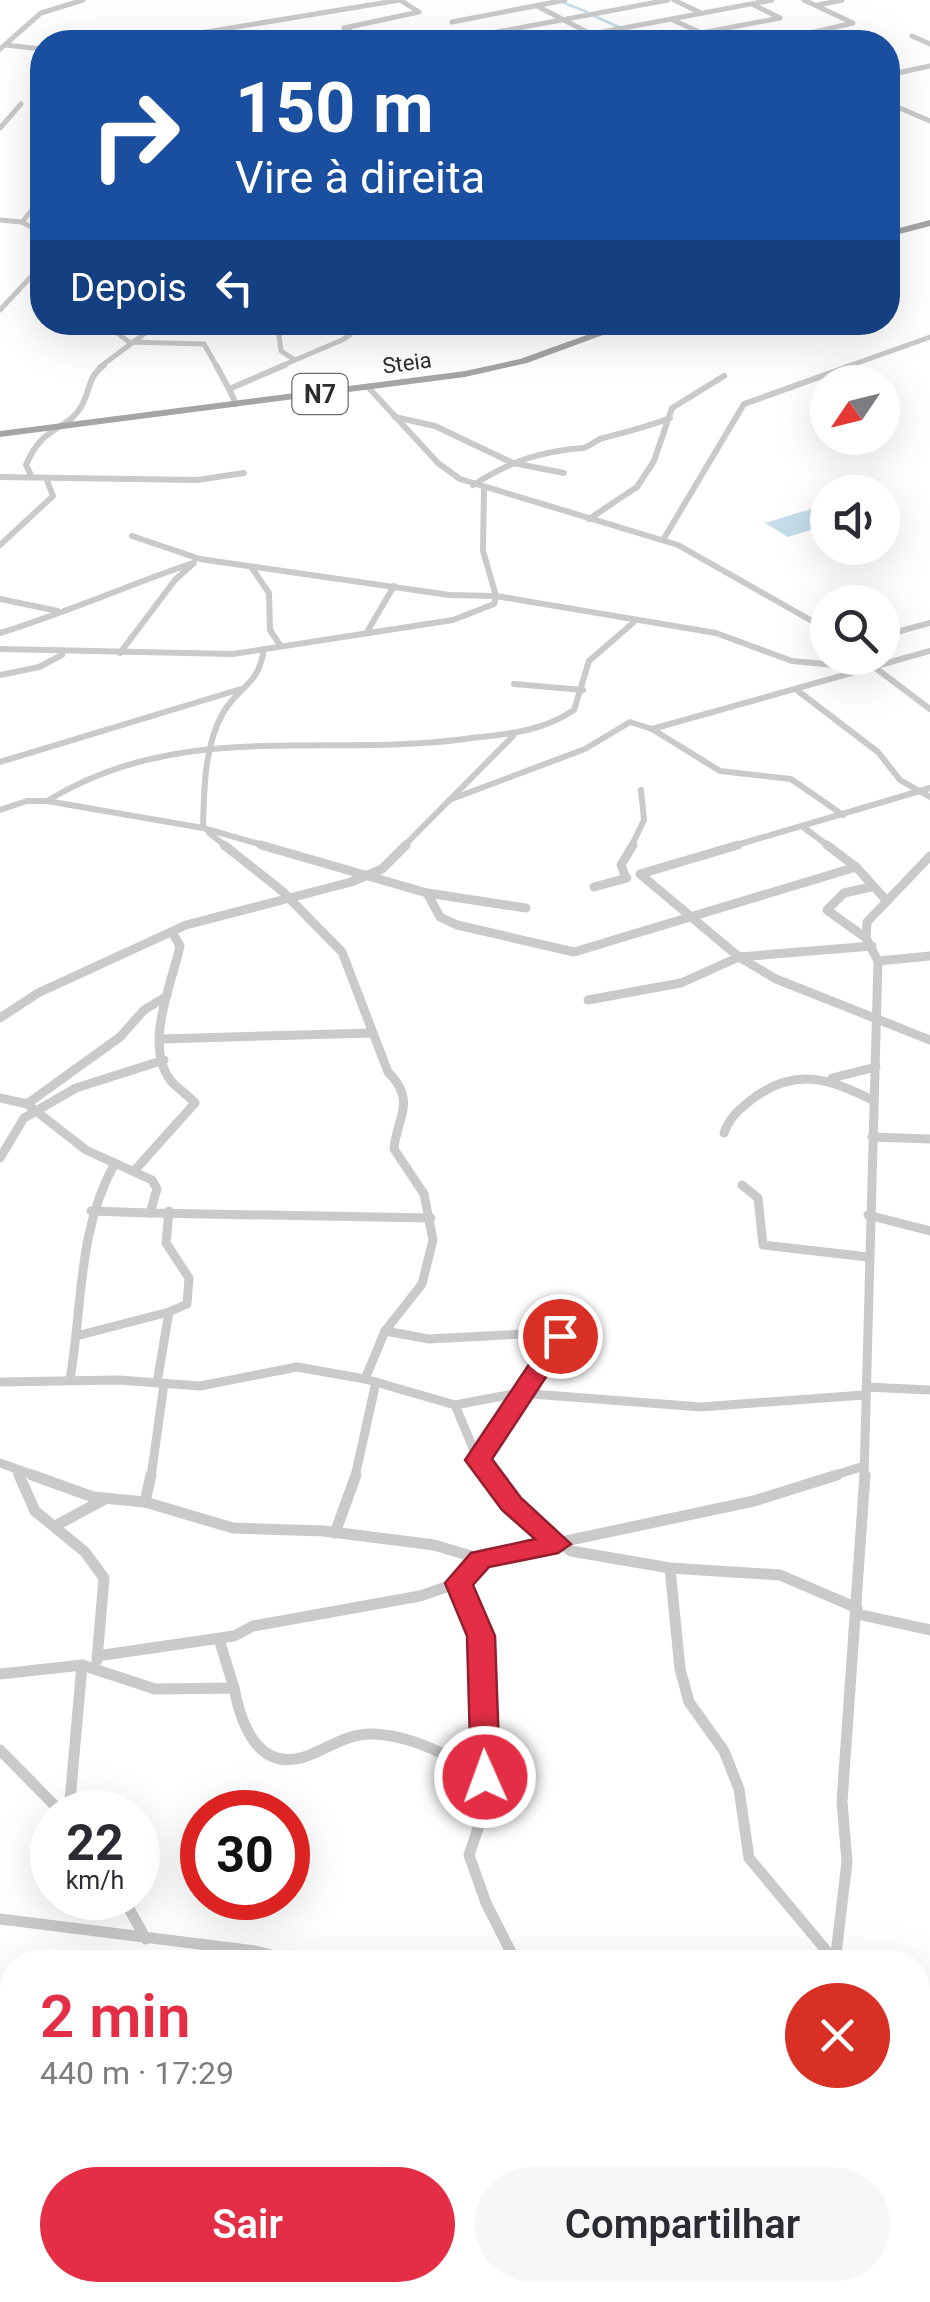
<!DOCTYPE html>
<html lang="pt">
<meta charset="utf-8">
<style>
body{margin:0;font-family:Roboto,sans-serif;background:#f7f7f7;color:#2b2b33;height:100vh;display:flex;flex-direction:column;font-size:38px;white-space:nowrap}
*{box-sizing:border-box;margin:0}
p{font-size:32px;color:#7c7c81}
.icon{flex:none;width:55px;height:55px;fill:none;stroke:currentColor;stroke-width:2;stroke-linecap:round;stroke-linejoin:round}
.map{position:relative;flex:1;overflow:hidden}
.side{position:absolute;left:0px;top:1950px;width:930px;height:352px;display:flex;flex-direction:column;background:#fff;border-radius:40px 40px 0 0;box-shadow:0 10px 40px #0002}
.side>*{flex:none}
.guide{position:absolute;left:30px;top:30px;width:870px;height:305px;border-radius:40px;box-shadow:0 10px 40px #0002;background:#1a4fa0;color:#fff;overflow:hidden}
.needle{width:65px;rotate:235deg}
.controls{position:absolute;left:810px;top:365px;display:grid;gap:20px}
.controls a{display:grid;place-items:center;width:90px;height:90px;border-radius:50%;background:#fff;box-shadow:0 10px 40px #0002;font-size:50px}
.speed{position:absolute;left:30px;top:1790px;display:flex;gap:20px;font-size:50px;font-weight:700;text-align:center}
.speed>*{display:grid;place-content:center;width:130px;height:130px;border-radius:50%;background:#fff;box-shadow:0 10px 40px #0002;line-height:1}
.speed small{font-size:25px;font-weight:400}
.speed .limit{border:15px solid #d22;background:#fff;color:#111}
.pin{position:absolute;display:grid;place-items:center;width:85px;height:85px;color:#fff;margin:-42px;border:5px solid #fff;border-radius:50%;box-shadow:0 2px 10px #0007}
.me{position:absolute;width:110px;margin:-55px;rotate:358deg;stroke-linejoin:round;filter:drop-shadow(0 0 8px #0008)}
.turn{display:flex;align-items:center;gap:35px;height:210px;padding:0 40px;font-size:45px}
.turn .icon{width:130px;height:130px;stroke-width:2.5}
.turn b{display:block;font-size:70px;line-height:85px}
.then{display:flex;align-items:center;height:95px;padding:0 40px;background:#0003;gap:20px;font-size:38px}
.round{display:grid;place-items:center;flex:none;width:105px;height:105px;border-radius:52px;background:#f7f7f7}
.overview{display:flex;align-items:center;justify-content:space-between;height:170px;padding:0 40px}
h1{font-size:60px;font-weight:600;line-height:75px;color:#e42e46}
.button{display:flex;gap:20px;margin-top:auto;padding:20px 40px}
.button a{flex:1;height:115px;border-radius:60px;background:#e42e46;color:#fff;font-size:40px;font-weight:600;line-height:115px;text-align:center}
.button a+a{background:#f7f7f7;color:#2b2b33}
.map>svg:first-child{display:block}
.water{fill:#c6deeb}
.lines{fill:none;stroke-linecap:round;stroke-linejoin:round}
.stream{stroke:#c6deeb;stroke-width:2.5}
.street-far3{stroke:#cacaca;stroke-width:5}
.street-far2{stroke:#cacaca;stroke-width:6}
.street-far1{stroke:#cacaca;stroke-width:9}
.street{stroke:#cacaca;stroke-width:11}
.primary{fill:#a5a5a5;fill-rule:evenodd}
.route{fill:#e42e46;stroke:#941e2e;stroke-width:2.5}
.labels{text-anchor:middle;dominant-baseline:central;stroke-width:10;stroke-linejoin:round;paint-order:stroke}
.far-street-label{font-size:22px;fill:#2d2d2d;stroke:#fff}
.shield{fill:#fff;stroke:#6c6c6c;stroke-width:2.5}
.shield-label{font-size:25px;font-weight:bold;fill:#2d2d2d}
</style>
<div class="map">
<svg width="930" height="2302" viewBox="0 0 930 2302">
<rect width="100%" height="100%" fill="#fff"/>
<!-- water -->
<path class="water" d="M 827,504 L 827,525 L 788,537 L 765,523 Z"/>
<g class="lines">
<!-- stream -->
<g class="stream">
<path d="M 562,2 L 587,12"/>
<path d="M 594,16 L 619,27"/>
<path d="M 626,30 L 651,40"/>
</g>
<!-- street-far3 -->
<g class="street-far3">
<path d="M 674,0 L 699,12"/>
<path d="M 818,5 L 842,0"/>
<path d="M 537,6 L 606,42"/>
<path d="M 673,20 L 721,42"/>
<path d="M 452,22 L 565,0"/>
<path d="M 476,36 L 668,0"/>
<path d="M 912,36 L 930,44"/>
<path d="M 113,42 L 124,42"/>
<path d="M 146,42 L 400,0 L 419,12 L 344,28 L 371,42"/>
<path d="M 550,42 L 772,0"/>
<path d="M 654,42 L 780,18 L 754,5"/>
<path d="M 772,42 L 853,23 L 804,0"/>
<path d="M 5,45 L 42,49"/>
<path d="M 0,49 L 41,13 L 83,0"/>
<path d="M 888,75 L 930,66"/>
<path d="M 888,103 L 930,121"/>
<path d="M 0,128 L 21,104"/>
<path d="M 0,220 L 22,222 L 42,233"/>
<path d="M 22,222 L 42,198"/>
<path d="M 0,310 L 42,265"/>
<path d="M 103,322 L 129,342 L 204,344 L 217,367"/>
<path d="M 278,327 L 281,351 L 295,360"/>
<path d="M 100,367 L 160,322"/>
<path d="M 279,367 L 342,340 L 350,335 L 353,322"/>
<path d="M 846,367 L 930,337"/>
</g>
<!-- street-far2 -->
<g class="street-far2">
<path d="M 216,365 L 229,389"/>
<path d="M 369,388 L 438,463 L 460,479 L 678,545 L 828,630"/>
<path d="M 236,404 L 229,389 L 285,365"/>
<path d="M 395,417 L 435,426 L 513,463 L 564,473"/>
<path d="M 0,477 L 197,480 L 244,473"/>
<path d="M 32,477 L 26,465 C 43,424 66,432 81,407 C 90,392 88,376 104,365"/>
<path d="M 473,485 C 511,461 538,452 582,448 C 590,447 595,440 603,438 C 626,432 647,427 670,418"/>
<path d="M 484,489 L 483,551 L 496,596"/>
<path d="M 589,519 L 637,487 L 654,461 L 672,408 L 724,376"/>
<path d="M 132,536 L 200,559 L 449,595 L 496,596 L 716,633 L 792,661 L 869,668"/>
<path d="M 663,540 L 744,404 L 853,365"/>
<path d="M 0,545 L 53,496 L 46,478"/>
<path d="M 252,568 L 269,593 L 270,630 L 280,645"/>
<path d="M 0,599 L 58,611"/>
<path d="M 367,632 L 394,586"/>
<path d="M 0,633 C 66,613 128,585 193,563"/>
<path d="M 882,636 L 930,623"/>
<path d="M 0,649 L 233,654 L 453,620 L 494,604 L 496,596"/>
<path d="M 120,653 L 175,580 L 194,563"/>
<path d="M 873,666 L 930,709"/>
<path d="M 0,675 L 39,667 L 62,655"/>
<path d="M 514,684 L 583,690"/>
<path d="M 798,691 L 878,752 L 900,780 L 930,797"/>
<path d="M 652,729 L 930,651"/>
<path d="M 0,762 L 241,689"/>
<path d="M 449,800 L 585,749 L 630,722 L 652,729 L 720,771 L 791,779 L 843,815"/>
<path d="M 47,801 C 181,719 319,758 465,739 C 504,734 540,733 574,710 L 589,661 L 634,622"/>
<path d="M 0,810 L 27,801 L 47,801 L 203,828 L 270,847"/>
<path d="M 803,827 L 830,847"/>
<path d="M 203,828 C 204,791 204,746 223,713 C 240,684 258,687 264,649"/>
<path d="M 209,833 L 227,847"/>
<path d="M 403,847 L 513,736"/>
<path d="M 631,847 L 644,820 L 641,790"/>
<path d="M 730,847 L 930,788"/>
</g>
<!-- street-far1 -->
<g class="street-far1">
<path d="M 224,845 L 282,891 L 342,952 L 388,1072 C 418,1102 396,1118 394,1149 L 424,1194 L 433,1240 L 422,1284 L 385,1331 L 365,1379"/>
<path d="M 261,845 L 427,893 L 440,917 L 457,925 L 574,952 L 856,867"/>
<path d="M 738,845 L 640,874 L 739,957 L 776,979 L 930,1040"/>
<path d="M 827,845 L 856,867 L 887,901"/>
<path d="M 626,878 L 621,865 L 633,845"/>
<path d="M 594,887 L 627,878"/>
<path d="M 427,893 L 526,908"/>
<path d="M 866,938 L 827,910 L 844,893 L 871,887"/>
<path d="M 878,961 L 930,956"/>
<path d="M 588,1000 L 681,983 L 739,957 L 872,946"/>
<path d="M 0,1018 L 38,993 L 186,925 L 351,882 L 382,869 L 406,845"/>
<path d="M 162,1039 L 372,1033"/>
<path d="M 832,1078 L 876,1067"/>
<path d="M 0,1098 L 27,1104 L 86,1150 L 152,1180 L 157,1189 L 150,1213 L 431,1218"/>
<path d="M 27,1104 L 120,1037 L 144,1010 L 167,996"/>
<path d="M 724,1133 C 730,1116 741,1108 755,1097 C 797,1067 832,1079 874,1101"/>
<path d="M 872,1137 L 930,1139"/>
<path d="M 0,1158 L 24,1118 L 76,1088 L 164,1060"/>
<path d="M 134,1171 L 195,1103 C 188,1095 178,1089 171,1081 C 143,1045 172,984 180,946 L 172,932"/>
<path d="M 742,1185 L 758,1198 L 763,1245 L 868,1257"/>
<path d="M 91,1211 L 150,1213"/>
<path d="M 868,1215 L 930,1231"/>
<path d="M 385,1331 L 429,1339 L 561,1332 L 478,1460"/>
<path d="M 80,1335 L 169,1312"/>
<path d="M 70,1379 C 83,1305 77,1231 115,1163"/>
<path d="M 0,1382 L 119,1380 L 200,1386 L 297,1367 L 365,1379 L 455,1405 L 478,1460 L 491,1477"/>
<path d="M 157,1383 L 169,1312 L 187,1304 L 189,1278 L 166,1243 L 169,1211"/>
<path d="M 866,1387 L 930,1390"/>
<path d="M 455,1405 L 519,1393 L 701,1407 L 864,1395"/>
<path d="M 0,1463 L 39,1477"/>
<path d="M 16,1469 L 20,1477"/>
<path d="M 151,1477 L 164,1384"/>
<path d="M 355,1477 L 376,1382"/>
<path d="M 829,1477 L 864,1466"/>
<path d="M 864,1477 L 878,961 L 866,938 L 867,922 L 930,856"/>
</g>
<!-- street -->
<g class="street">
<path d="M 19,1475 L 35,1511 L 85,1552 L 104,1578 L 97,1660"/>
<path d="M 32,1475 L 93,1497 L 145,1502 L 233,1528 L 324,1531 L 434,1545 L 481,1559 L 754,1501 L 837,1475"/>
<path d="M 489,1475 L 511,1504 L 571,1551 L 670,1568 L 780,1575 L 857,1608"/>
<path d="M 145,1502 L 151,1475"/>
<path d="M 55,1526 L 105,1499"/>
<path d="M 335,1533 L 356,1475"/>
<path d="M 481,1559 L 458,1583 L 481,1636 L 482,1657 L 487,1784 L 484,1811 L 469,1855 L 486,1903 L 516,1962"/>
<path d="M 670,1568 L 680,1669 L 689,1702 L 724,1751 L 739,1789 L 749,1858 L 835,1961"/>
<path d="M 857,1614 L 930,1630"/>
<path d="M 219,1639 L 234,1688"/>
<path d="M 97,1656 L 234,1636 L 253,1626 L 420,1596 L 458,1583"/>
<path d="M 0,1674 L 82,1665 L 155,1689 L 234,1688 C 242,1729 261,1776 312,1754 C 331,1746 349,1734 370,1734 C 411,1734 451,1757 485,1777"/>
<path d="M 0,1750 L 61,1812"/>
<path d="M 69,1812 L 82,1665"/>
<path d="M 123,1898 L 146,1939"/>
<path d="M 0,1919 L 255,1951 L 299,1962"/>
<path d="M 835,1962 L 847,1862 L 842,1802 L 865,1475"/>
<path d="M 918,2033 L 930,2037"/>
<path d="M 183,2290 L 232,2302"/>
<path d="M 582,2290 L 589,2302"/>
<path d="M 886,2290 L 895,2302"/>
<path d="M 250,2302 L 252,2290"/>
<path d="M 625,2302 L 639,2290"/>
</g>
<!-- primary -->
<g class="primary">
<path d="M 930,220 L 930,226 L 888,237 L 888,231 Z"/>
<path d="M 623,322 L 638,322 L 527,363 L 465,377 L 0,437 L 0,431 L 465,371 L 520,359 Z"/>
</g>
</g>
<!-- route -->
<path class="route" d="M 560,1328 L 573,1336 L 492,1459 L 521,1498 L 571,1544 L 558,1553 L 489,1567 L 473,1585 L 495,1636 L 500,1777 L 495,1785 L 475,1785 L 471,1777 L 467,1636 L 445,1583 L 471,1553 L 535,1539 L 502,1510 L 465,1460 L 552,1330 Z"/>
<g class="labels">
<!-- far-street labels -->
<g class="far-street-label">
<text transform="translate(407 363) rotate(-8)">Steia</text>
</g>
<!-- shield labels -->
<rect class="shield" x="292.5" y="374" width="55" height="40" rx="8"/>
<g class="shield-label">
<text x="320" y="394">N7</text>
</g>
</g>
</svg>
<div class="controls">
<a><svg class="needle" viewBox="-14 -14 28 28"><path d="M0-13l5 13h-10z" fill="#e53935"/><path d="M0 13l5-13h-10z" fill="#7c7c81"/></svg></a>
<a><svg class="icon" aria-label="sound" viewBox="0 0 24 24"><path d="M4 9h4l5-4v14l-5-4H4zM17 9q2 3 0 6"/></svg></a>
<a><svg class="icon" aria-label="search" viewBox="0 0 24 24"><circle cx="10" cy="10" r="6"/><path d="M15 15l6 6"/></svg></a>
</div>
<div class="speed"><div>22<small>km/h</small></div><div class="limit">30</div></div>
<div class="pin" style="left:560px;top:1336px;background:#d93025"><svg class="icon" aria-label="arrive" viewBox="0 0 24 24"><path d="M6 21V4h12l-3 4 3 4H6"/></svg></div>
<svg class="me" style="left:485px;top:1777px" viewBox="-20 -20 40 40"><circle r="17" fill="#e42e46" stroke="#fff" stroke-width="3"/><path d="M0-11L8 9 0 5-8 9z" fill="#fff"/></svg>
<div class="guide">
<div class="turn"><svg class="icon" aria-label="right" viewBox="0 0 24 24"><path d="M7 20v-9h11M14 6l5 5-5 5"/></svg><div><b>150 m</b>Vire à direita</div></div>
<div class="then">Depois<svg class="icon" aria-label="left" viewBox="0 0 24 24"><path d="M17 20v-9H6M10 6l-5 5 5 5"/></svg></div>
</div>
<section class="side">
<div class="overview"><div><h1>2 min</h1><p>440 m · 17:29</p></div><a class="round" style="background:#d93025;color:#fff"><svg class="icon" aria-label="close" viewBox="0 0 24 24"><path d="M6 6l12 12M18 6L6 18"/></svg></a></div>
<div class="button"><a>Sair</a><a>Compartilhar</a></div>
</section>
</div>
